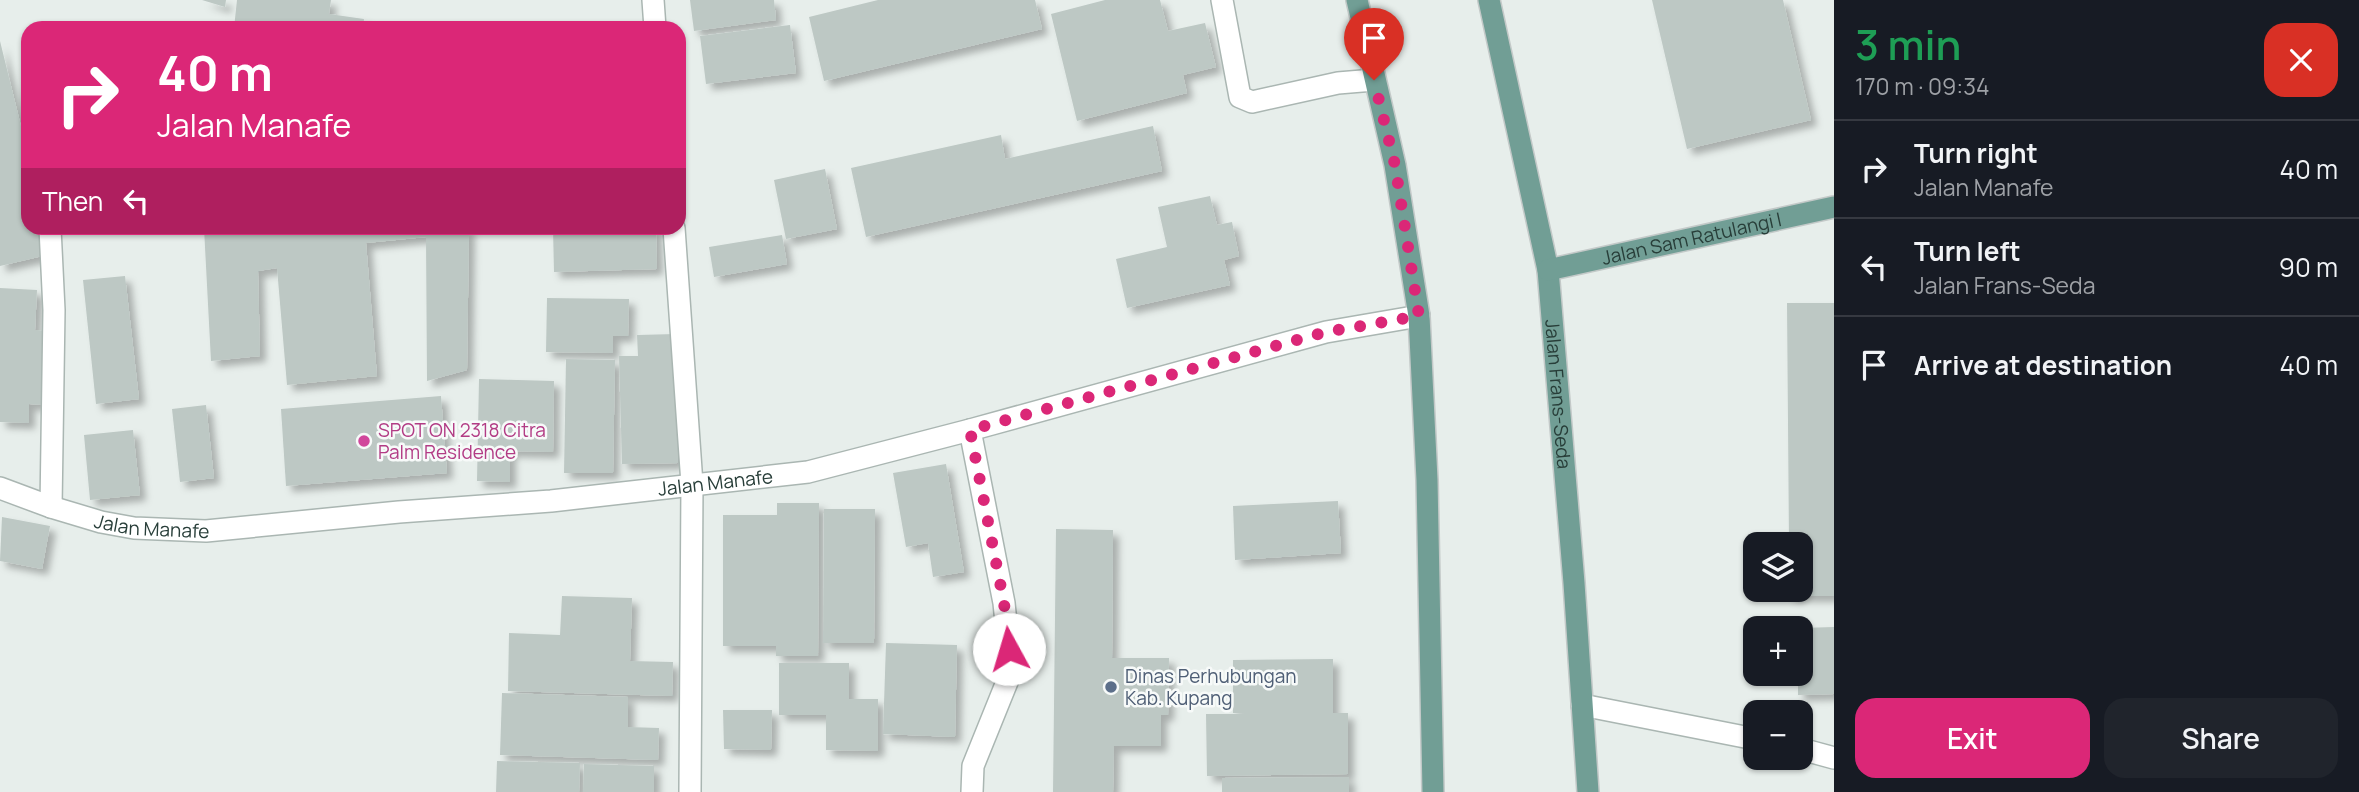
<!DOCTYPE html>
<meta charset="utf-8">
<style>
body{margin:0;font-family:Manrope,sans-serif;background:#20242c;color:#f1f3f6;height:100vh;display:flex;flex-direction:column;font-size:26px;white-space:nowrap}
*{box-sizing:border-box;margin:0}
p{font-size:23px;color:#9ea1a6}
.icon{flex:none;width:38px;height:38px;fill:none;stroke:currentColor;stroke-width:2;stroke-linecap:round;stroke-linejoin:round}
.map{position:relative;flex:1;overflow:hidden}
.drawer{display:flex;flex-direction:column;background:#171b24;width:525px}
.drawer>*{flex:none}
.hud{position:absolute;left:21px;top:21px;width:665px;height:214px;border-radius:21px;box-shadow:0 2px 5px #0004;background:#db2777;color:#fff;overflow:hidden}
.buttons{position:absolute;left:1743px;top:532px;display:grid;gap:14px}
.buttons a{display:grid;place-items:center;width:70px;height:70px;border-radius:14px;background:#171b24;box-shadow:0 2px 5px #0004;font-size:35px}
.pin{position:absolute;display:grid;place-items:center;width:60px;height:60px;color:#fff;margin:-72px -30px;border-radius:50% 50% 50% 0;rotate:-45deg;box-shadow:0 0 7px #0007}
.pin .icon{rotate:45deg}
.me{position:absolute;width:77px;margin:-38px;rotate:354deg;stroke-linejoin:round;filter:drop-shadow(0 0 5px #0008)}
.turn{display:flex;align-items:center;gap:24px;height:147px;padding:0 21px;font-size:32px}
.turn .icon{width:91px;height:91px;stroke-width:2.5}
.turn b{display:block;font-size:49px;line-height:60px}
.then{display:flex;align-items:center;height:66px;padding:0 21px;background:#0003;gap:14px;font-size:26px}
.round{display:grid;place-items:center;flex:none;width:74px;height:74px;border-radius:21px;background:#20242c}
.headline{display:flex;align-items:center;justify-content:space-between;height:119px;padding:0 21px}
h1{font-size:42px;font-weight:600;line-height:52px;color:#1e9e55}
.button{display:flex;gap:14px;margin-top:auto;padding:14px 21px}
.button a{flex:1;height:80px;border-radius:21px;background:#db2777;color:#fff;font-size:28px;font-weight:600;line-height:80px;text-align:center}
.button a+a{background:#20242c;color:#f1f3f6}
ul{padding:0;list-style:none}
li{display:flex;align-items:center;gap:21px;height:98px;padding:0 21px;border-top:2px solid #363941}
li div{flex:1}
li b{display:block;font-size:26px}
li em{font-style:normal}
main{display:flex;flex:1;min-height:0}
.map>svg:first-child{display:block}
.building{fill:#bdc8c4;filter:url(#shadow)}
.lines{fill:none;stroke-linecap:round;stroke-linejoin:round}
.minor-casing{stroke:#aab6b2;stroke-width:24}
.major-casing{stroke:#c3c9c8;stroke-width:24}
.minor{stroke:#fff;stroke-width:21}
.major{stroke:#719e95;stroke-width:21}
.route{stroke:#db2777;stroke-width:12;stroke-dasharray:0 21.6}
.hotel-dot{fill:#d1479c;stroke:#f7faf9;stroke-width:2.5}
.service-dot{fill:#5c6f8a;stroke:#f7faf9;stroke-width:2.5}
.labels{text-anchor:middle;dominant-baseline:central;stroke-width:5;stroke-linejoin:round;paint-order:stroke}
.street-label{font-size:19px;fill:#283e39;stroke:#f7faf9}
.hotel-label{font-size:19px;fill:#b23c85;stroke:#f7faf9;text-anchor:start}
.service-label{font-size:19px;fill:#4e5e75;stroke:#f7faf9;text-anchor:start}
</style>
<main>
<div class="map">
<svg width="1834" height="792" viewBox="0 0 1834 792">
<defs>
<filter id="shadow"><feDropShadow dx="6" dy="6" stdDeviation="3.5" flood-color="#0004"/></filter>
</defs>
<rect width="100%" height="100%" fill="#e7eeeb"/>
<!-- building -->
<g class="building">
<path d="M 202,0 L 226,0 L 225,7 Z"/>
<path d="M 237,0 L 331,0 L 329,14 L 364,19 L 363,28 L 234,28 Z"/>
<path d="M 690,0 L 774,0 L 776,20 L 694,31 Z"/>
<path d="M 878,0 L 1035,0 L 1042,29 L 824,81 L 809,17 Z"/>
<path d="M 1105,0 L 1160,0 L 1168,31 L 1205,23 L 1216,67 L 1183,75 L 1187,93 L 1077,121 L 1051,14 Z"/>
<path d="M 1652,0 L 1783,0 L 1811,120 L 1687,149 Z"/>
<path d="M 790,25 L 796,73 L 706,84 L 700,36 Z"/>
<path d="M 0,41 L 28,155 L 28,228 L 45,228 L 51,254 L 0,266 Z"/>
<path d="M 1153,126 L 1162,171 L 866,237 L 851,168 L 1001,135 L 1005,159 Z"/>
<path d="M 825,169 L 837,229 L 786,239 L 774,180 Z"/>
<path d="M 1210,196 L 1217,225 L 1232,222 L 1239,256 L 1224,260 L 1230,285 L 1127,308 L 1116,259 L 1167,247 L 1158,207 Z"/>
<path d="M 204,228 L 469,228 L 467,370 L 427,381 L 426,237 L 366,243 L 377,376 L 287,385 L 277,268 L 258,271 L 260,356 L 211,361 Z"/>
<path d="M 553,228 L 656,228 L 657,269 L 554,272 Z"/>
<path d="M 782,235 L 787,264 L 714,277 L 709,247 Z"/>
<path d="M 125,276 L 139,399 L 96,404 L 83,280 Z"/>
<path d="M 0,288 L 37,290 L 35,330 L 50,331 L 46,405 L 29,404 L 29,423 L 0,422 Z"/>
<path d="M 547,298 L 629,299 L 628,336 L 613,336 L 613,353 L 546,352 Z"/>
<path d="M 1787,303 L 1834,303 L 1834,596 L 1789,596 L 1789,590 L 1801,590 L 1801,544 L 1789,544 Z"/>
<path d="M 676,334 L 678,463 L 622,464 L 619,356 L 638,356 L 637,335 Z"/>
<path d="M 566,359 L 615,360 L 613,473 L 564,473 Z"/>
<path d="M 479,379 L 554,381 L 553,452 L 510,451 L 510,482 L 477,481 Z"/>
<path d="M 441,396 L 447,473 L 286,486 L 281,409 Z"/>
<path d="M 206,405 L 214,478 L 180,482 L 172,409 Z"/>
<path d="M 133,430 L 140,495 L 90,500 L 84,435 Z"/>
<path d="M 946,464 L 964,572 L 933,577 L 928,543 L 906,547 L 893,473 Z"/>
<path d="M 1338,501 L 1341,553 L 1235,560 L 1233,506 Z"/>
<path d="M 777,503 L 819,503 L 818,656 L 776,656 L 776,646 L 723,646 L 723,515 L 777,515 Z"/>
<path d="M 824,509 L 875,509 L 874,643 L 823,643 Z"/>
<path d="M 2,517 L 50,526 L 42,569 L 0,561 Z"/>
<path d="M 1056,529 L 1113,530 L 1112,658 L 1169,658 L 1168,715 L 1161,715 L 1161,746 L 1114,746 L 1113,792 L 1053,792 Z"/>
<path d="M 562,596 L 632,598 L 630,661 L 673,662 L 672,696 L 508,691 L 509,633 L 560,635 Z"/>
<path d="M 1834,627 L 1834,694 L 1798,695 L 1798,674 L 1801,674 L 1801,628 Z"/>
<path d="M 886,643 L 957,645 L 955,737 L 883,734 Z"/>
<path d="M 1333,659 L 1333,713 L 1348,713 L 1348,774 L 1207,776 L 1206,714 L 1245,714 L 1233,713 L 1233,660 Z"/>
<path d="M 779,663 L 849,663 L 849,699 L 878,699 L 878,751 L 826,750 L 826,715 L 779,715 Z"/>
<path d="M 502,693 L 628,697 L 628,727 L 659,728 L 658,760 L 500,755 Z"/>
<path d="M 723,710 L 772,710 L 771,750 L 724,749 Z"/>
<path d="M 497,761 L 580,763 L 579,792 L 496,792 Z"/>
<path d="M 584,764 L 654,766 L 654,792 L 583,792 Z"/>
<path d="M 1349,777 L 1349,792 L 1222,792 L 1222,778 Z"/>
</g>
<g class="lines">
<defs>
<g id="minor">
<path d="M 653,0 L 655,28"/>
<path d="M 1222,0 L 1240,97 L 1252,102 L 1338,83 L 1374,80"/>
<path d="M 50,228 L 54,310 L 51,507"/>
<path d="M 674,228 L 692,484 L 690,792"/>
<path d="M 970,430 L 1004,603 L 1011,672 L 973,766 L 972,792"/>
<path id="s1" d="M 0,488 L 51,507 L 101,522 L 134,528 L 206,531 L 399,512 L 551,501 L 808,472 L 970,430 L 1326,332 L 1419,316"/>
<path d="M 1582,705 L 1755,739"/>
<path d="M 1801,749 L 1834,758"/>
</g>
<g id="major">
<path d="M 1357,0 L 1395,165 L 1419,316 L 1427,480 L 1433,792"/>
<path id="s2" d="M 1489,0 L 1548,270 L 1574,583 L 1588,792"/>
<path id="s3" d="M 1548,270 L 1834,207"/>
</g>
</defs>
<!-- minor casing -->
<use href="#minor" class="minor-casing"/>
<!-- major casing -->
<use href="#major" class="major-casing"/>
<!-- minor -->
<use href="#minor" class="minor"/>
<!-- major -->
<use href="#major" class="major"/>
</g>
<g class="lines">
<!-- route -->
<path class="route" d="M 1009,649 L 1004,603 L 970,430 L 1326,332 L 1419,316 L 1395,165 L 1374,80"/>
</g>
<!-- markers -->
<circle class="hotel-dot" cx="364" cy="441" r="7"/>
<circle class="service-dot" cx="1111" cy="687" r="7"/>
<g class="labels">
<!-- street labels -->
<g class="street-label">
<text stroke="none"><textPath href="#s3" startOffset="147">Jalan Sam Ratulangi I</textPath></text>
<text stroke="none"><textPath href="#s2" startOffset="401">Jalan Frans-Seda</textPath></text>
<text stroke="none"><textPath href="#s1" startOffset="724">Jalan Manafe</textPath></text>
<text stroke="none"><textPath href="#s1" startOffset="158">Jalan Manafe</textPath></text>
</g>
<!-- hotel labels -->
<g class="hotel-label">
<text x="378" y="430">SPOT ON 2318 Citra<tspan x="378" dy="22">Palm Residence</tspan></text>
</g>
<!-- service labels -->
<g class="service-label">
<text x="1125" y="676">Dinas Perhubungan<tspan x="1125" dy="22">Kab. Kupang</tspan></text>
</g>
</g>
</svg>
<div class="buttons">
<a><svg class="icon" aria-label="layers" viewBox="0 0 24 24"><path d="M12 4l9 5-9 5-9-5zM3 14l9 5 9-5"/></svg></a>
<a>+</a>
<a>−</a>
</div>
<div class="pin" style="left:1374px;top:80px;background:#d93025"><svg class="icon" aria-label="arrive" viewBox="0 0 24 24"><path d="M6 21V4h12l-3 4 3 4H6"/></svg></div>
<svg class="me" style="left:1009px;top:649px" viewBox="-20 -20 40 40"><circle r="19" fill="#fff"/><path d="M0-13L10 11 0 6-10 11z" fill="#db2777"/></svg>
<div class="hud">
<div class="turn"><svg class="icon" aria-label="right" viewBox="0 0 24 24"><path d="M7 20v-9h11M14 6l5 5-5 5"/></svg><div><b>40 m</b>Jalan Manafe</div></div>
<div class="then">Then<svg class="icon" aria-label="left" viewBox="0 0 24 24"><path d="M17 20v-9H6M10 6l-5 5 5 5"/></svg></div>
</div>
</div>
<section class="drawer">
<div class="headline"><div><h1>3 min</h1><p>170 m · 09:34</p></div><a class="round" style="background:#d93025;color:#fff"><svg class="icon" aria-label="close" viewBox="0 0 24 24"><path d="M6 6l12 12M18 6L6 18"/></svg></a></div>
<ul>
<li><svg class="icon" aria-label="right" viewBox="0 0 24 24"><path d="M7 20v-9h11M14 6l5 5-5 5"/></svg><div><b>Turn right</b><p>Jalan Manafe</p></div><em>40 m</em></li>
<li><svg class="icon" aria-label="left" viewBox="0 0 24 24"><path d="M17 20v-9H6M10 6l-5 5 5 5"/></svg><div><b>Turn left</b><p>Jalan Frans-Seda</p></div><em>90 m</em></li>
<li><svg class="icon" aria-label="arrive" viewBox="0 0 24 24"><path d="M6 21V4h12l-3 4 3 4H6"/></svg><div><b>Arrive at destination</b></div><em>40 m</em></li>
</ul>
<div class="button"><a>Exit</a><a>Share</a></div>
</section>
</main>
